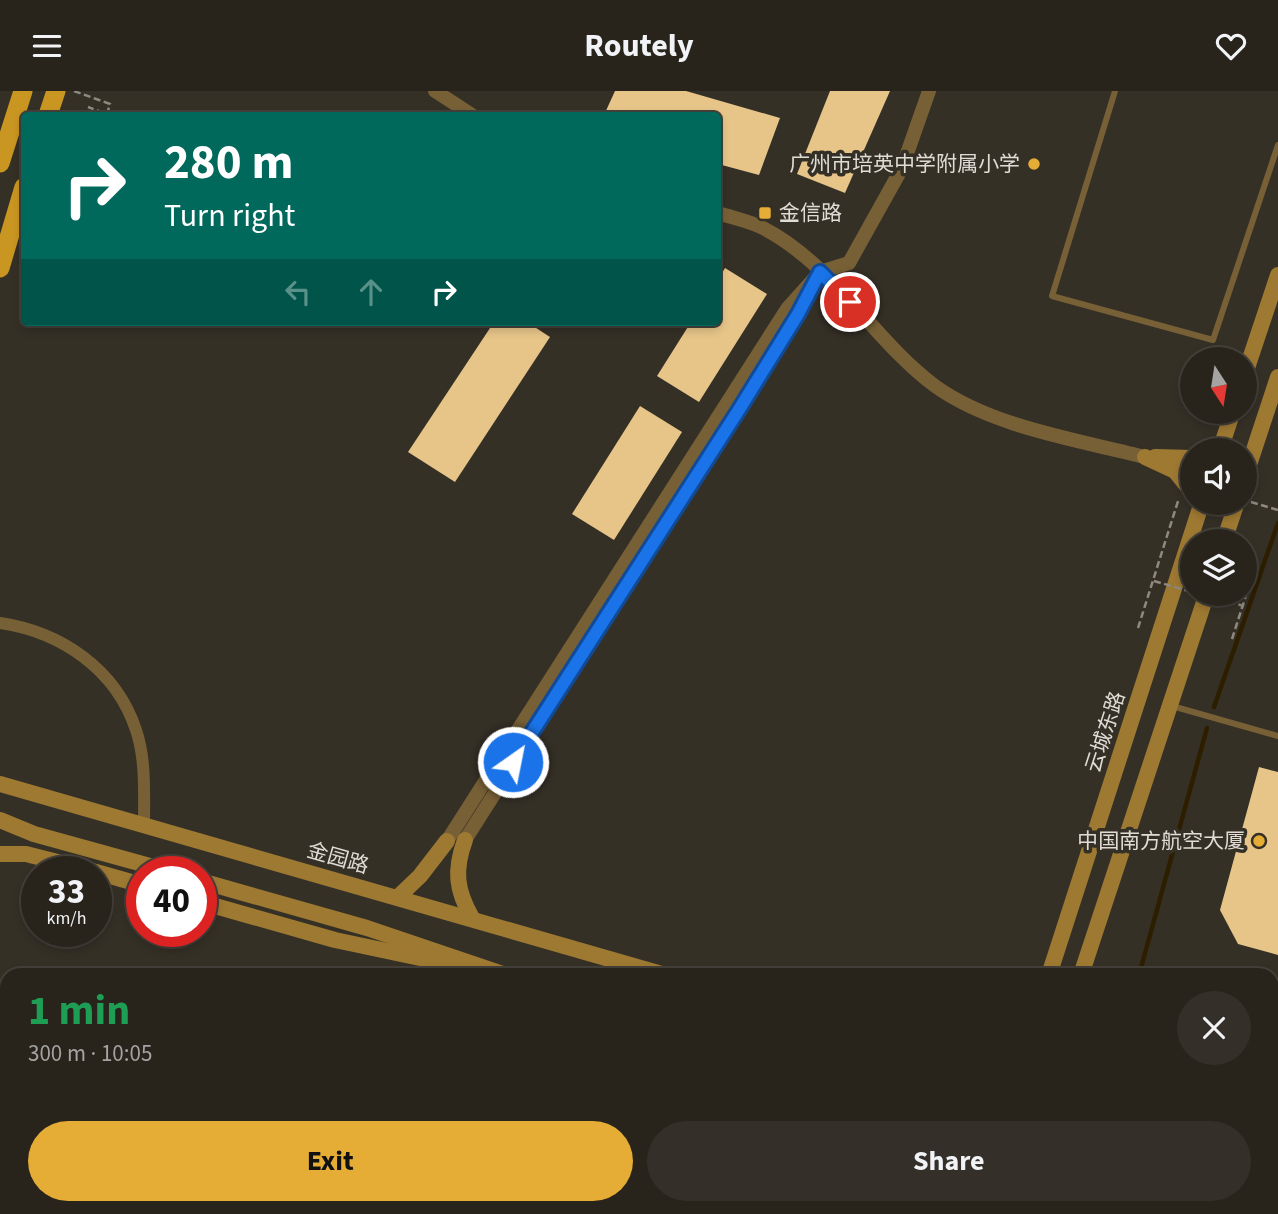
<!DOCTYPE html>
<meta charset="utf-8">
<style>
body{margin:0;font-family:"Source Sans 3","Noto Sans SC",sans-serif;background:#343029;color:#f1f3f6;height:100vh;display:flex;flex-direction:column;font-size:26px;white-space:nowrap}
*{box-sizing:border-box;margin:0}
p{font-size:23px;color:#a5a4a3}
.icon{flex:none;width:38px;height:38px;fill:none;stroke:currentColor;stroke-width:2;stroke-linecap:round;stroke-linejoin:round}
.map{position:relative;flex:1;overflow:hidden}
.details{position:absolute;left:0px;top:877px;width:1279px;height:247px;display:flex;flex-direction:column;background:#28241c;border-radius:21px 21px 0 0;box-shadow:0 4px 10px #0003,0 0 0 2px #44413b}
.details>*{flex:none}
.banner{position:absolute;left:21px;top:21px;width:700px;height:214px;border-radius:7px;box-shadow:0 4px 10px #0003,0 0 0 2px #44413b;background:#00695c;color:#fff;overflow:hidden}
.needle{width:46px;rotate:168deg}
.fabs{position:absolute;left:1180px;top:256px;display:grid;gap:14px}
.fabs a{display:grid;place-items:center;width:77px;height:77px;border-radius:50%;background:#28241c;box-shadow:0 4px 10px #0003,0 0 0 2px #44413b;font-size:35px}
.speed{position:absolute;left:21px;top:765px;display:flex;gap:14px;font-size:35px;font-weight:700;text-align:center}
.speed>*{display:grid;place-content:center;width:91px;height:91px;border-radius:50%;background:#28241c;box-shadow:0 4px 10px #0003,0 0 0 2px #44413b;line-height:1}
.speed small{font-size:18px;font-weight:400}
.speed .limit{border:10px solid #d22;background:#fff;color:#111}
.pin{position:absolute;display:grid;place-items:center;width:60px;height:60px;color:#fff;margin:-30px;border:4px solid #fff;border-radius:50%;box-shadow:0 2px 7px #0007}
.me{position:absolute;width:77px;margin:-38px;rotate:33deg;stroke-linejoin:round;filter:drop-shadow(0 0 5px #0008)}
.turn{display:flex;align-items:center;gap:24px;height:147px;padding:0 28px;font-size:32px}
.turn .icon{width:91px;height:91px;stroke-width:2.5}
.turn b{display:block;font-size:49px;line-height:60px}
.lanes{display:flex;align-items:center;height:66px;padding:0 28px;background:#0003;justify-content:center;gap:35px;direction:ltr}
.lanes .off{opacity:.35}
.round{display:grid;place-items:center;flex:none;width:74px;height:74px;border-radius:37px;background:#343029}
.overview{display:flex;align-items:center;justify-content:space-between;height:119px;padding:0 28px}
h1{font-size:42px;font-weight:700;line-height:52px;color:#1e9e55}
.cta{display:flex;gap:14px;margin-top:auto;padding:14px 28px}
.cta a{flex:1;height:80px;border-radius:42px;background:#e5ad36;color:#111;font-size:28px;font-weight:700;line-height:80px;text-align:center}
.cta a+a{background:#343029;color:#f1f3f6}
header{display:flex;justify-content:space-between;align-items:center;height:91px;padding:0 28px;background:#28241c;font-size:32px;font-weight:700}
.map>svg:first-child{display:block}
.green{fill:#533d10}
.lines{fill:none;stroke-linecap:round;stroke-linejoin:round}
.stream{stroke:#2d1e00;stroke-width:4.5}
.building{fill:#e7c589}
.path{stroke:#8e8981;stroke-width:2.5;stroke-dasharray:7 3.5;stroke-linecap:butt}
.service{stroke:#776036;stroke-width:6}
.minor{stroke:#776036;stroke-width:12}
.tertiary{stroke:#776036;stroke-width:14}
.secondary{stroke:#9e7932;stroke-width:16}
.trunk{stroke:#ca9622;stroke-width:19}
.path-bridge{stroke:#8e8981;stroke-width:2.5;stroke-dasharray:7 3.5;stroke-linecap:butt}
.route-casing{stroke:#114b97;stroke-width:18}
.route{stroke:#1a73e8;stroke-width:12}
.poi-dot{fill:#e5ad36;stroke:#353026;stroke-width:2.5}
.labels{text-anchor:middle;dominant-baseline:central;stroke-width:7;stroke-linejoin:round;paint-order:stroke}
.poi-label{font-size:21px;fill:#dfdbd5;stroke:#353026;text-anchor:end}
.street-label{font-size:21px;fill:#dfdbd5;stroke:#353026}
</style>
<header><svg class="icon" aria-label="menu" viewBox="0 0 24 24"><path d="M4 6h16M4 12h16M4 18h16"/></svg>Routely<svg class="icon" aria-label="heart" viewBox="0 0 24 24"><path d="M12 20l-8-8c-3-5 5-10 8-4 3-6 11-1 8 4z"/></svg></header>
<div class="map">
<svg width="1278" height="1123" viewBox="0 0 1278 1123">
<rect width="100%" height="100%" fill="#353026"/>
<!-- green -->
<g class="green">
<path d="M 0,915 L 7,921 L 7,962 L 3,979 L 1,1005 L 7,1066 L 0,1064 Z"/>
<path d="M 272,1117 L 272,1123 L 54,1123 L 51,1117 Z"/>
</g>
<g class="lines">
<!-- stream -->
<g class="stream">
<path d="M 1214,616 L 1278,432"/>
<path d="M 1139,884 L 1207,637"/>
</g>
</g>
<!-- building -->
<g class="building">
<path d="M 615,0 L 686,0 L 780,27 L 759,84 L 718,73 L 718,24 L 604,24 Z"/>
<path d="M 830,0 L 890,0 L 845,102 L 797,83 Z"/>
<path d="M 725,177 L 767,203 L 699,311 L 657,285 L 691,231 L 718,231 L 718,189 Z"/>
<path d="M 494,231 L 527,231 L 550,246 L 455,391 L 408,361 Z"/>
<path d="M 640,315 L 682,341 L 614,449 L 572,423 Z"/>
<path d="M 1259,676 L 1278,681 L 1278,864 L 1238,853 L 1220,819 Z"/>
</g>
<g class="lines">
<!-- path -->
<g class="path">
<path d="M 74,0 L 110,13 L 107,23 L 88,16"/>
<path d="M 1251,411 L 1278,419"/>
<path d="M 1138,537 L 1179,407"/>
<path d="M 1232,548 L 1256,473"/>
<path d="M 400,1116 L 407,1123"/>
<path d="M 290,1123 L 290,1116"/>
<path d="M 421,1123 L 428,1116"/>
</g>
<!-- service -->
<g class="service">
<path d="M 1115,0 L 1052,205 L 1213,249 L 1278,54"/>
<path d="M 1172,615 L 1278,645"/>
<path d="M 1272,930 L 1278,932"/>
<path d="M 1272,1044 L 1278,1039"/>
<path d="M 1198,1123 L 1199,1116"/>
<path d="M 1208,1123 L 1210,1116"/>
<path d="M 1216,1123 L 1217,1116"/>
</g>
<!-- minor -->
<g class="minor">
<path d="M 0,532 C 61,541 116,578 136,639 C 146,668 144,703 144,734"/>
<path d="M 520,1123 L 521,1116"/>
</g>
<!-- tertiary -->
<g class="tertiary">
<path d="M 435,0 L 472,24"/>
<path d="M 718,122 C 733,127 749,130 763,137 C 833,173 873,249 935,295 C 992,336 1078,349 1145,366"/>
<path d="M 820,181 L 849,172 L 902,77 L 929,0"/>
<path d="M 465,749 L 740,317 L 808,204"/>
<path d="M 447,750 L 787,218 L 820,181"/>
</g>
<!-- secondary -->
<g class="secondary">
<path d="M 1244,286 L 1278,184"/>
<path d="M 1220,359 L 1233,320"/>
<path d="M 1145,366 L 1175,380 L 1192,401"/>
<path d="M 1155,366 L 1192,367"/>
<path d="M 1244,389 L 1278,286"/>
<path d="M 1224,450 L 1237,411"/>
<path d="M 0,693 L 665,884"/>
<path d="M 0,729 L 34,743 L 168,780"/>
<path d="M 465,749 C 454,779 456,799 472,827"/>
<path d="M 0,763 L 26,763 L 93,780"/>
<path d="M 96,781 L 142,794"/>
<path d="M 201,790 L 367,837 L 503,883"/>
<path d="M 398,806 L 420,785 L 447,750"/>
<path d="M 201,811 L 335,849 L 453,874"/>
<path d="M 1049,884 L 1202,411"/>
<path d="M 1081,884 L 1207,502"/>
<path d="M 1272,1058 L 1278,1059"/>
<path d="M 1272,1114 L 1278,1116"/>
<path d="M 959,1123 L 960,1116"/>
<path d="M 1000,1123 L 1001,1116"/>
<path d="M 1022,1123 L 1026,1116"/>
</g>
<!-- trunk -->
<g class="trunk">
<path d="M 48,24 L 56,0"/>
<path d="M 0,72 L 23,0"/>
<path d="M 0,177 L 24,96"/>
</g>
<!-- path-bridge -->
<g class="path-bridge">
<path d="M 1154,490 L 1192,501"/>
<path d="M 1198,502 L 1244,515"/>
</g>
</g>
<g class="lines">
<defs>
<path id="route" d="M 513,671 L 740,317 L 798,223 L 820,181 L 850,211"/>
</defs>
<!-- route casing -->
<use href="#route" class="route-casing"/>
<!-- route -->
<use href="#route" class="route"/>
</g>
<!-- markers -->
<g class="poi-dot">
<circle cx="1034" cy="73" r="7"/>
<rect x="758" y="115" width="14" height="14" rx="3.5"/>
<circle cx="1259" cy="750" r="7"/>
</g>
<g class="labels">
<!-- poi labels -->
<g class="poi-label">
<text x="1020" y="73">广州市培英中学附属小学</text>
<text x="779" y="122" text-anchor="start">金信路</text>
<text x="1245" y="750">中国南方航空大厦</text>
</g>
<!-- street labels -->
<g class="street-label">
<text transform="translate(1105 641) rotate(-72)">云城东路</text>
<text transform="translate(338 767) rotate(16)">金园路</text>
</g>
</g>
</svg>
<div class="fabs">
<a><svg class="needle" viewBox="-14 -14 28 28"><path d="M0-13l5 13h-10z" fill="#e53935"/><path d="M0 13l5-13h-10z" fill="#a5a4a3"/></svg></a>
<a><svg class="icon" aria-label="sound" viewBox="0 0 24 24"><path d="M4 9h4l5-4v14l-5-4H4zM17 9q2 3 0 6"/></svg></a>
<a><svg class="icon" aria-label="layers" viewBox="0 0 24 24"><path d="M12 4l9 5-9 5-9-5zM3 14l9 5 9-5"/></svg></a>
</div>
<div class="speed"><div>33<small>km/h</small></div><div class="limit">40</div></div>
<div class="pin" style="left:850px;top:211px;background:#d93025"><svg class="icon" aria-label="arrive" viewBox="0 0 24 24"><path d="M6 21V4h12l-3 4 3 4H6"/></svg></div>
<svg class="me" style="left:513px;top:671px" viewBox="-20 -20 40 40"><circle r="17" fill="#1a73e8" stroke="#fff" stroke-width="3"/><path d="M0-11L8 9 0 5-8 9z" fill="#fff"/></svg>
<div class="banner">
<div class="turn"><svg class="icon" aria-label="right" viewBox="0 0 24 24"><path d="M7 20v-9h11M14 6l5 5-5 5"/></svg><div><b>280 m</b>Turn right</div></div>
<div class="lanes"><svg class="icon off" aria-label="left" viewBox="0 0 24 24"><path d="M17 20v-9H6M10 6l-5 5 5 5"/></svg><svg class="icon off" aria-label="ahead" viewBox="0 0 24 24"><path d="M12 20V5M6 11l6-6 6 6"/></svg><svg class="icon" aria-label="right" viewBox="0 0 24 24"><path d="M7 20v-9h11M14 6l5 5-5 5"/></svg></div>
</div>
<section class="details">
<div class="overview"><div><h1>1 min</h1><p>300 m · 10:05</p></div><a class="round"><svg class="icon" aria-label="close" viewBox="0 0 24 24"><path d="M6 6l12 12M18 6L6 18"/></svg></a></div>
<div class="cta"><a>Exit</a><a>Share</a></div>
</section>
</div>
